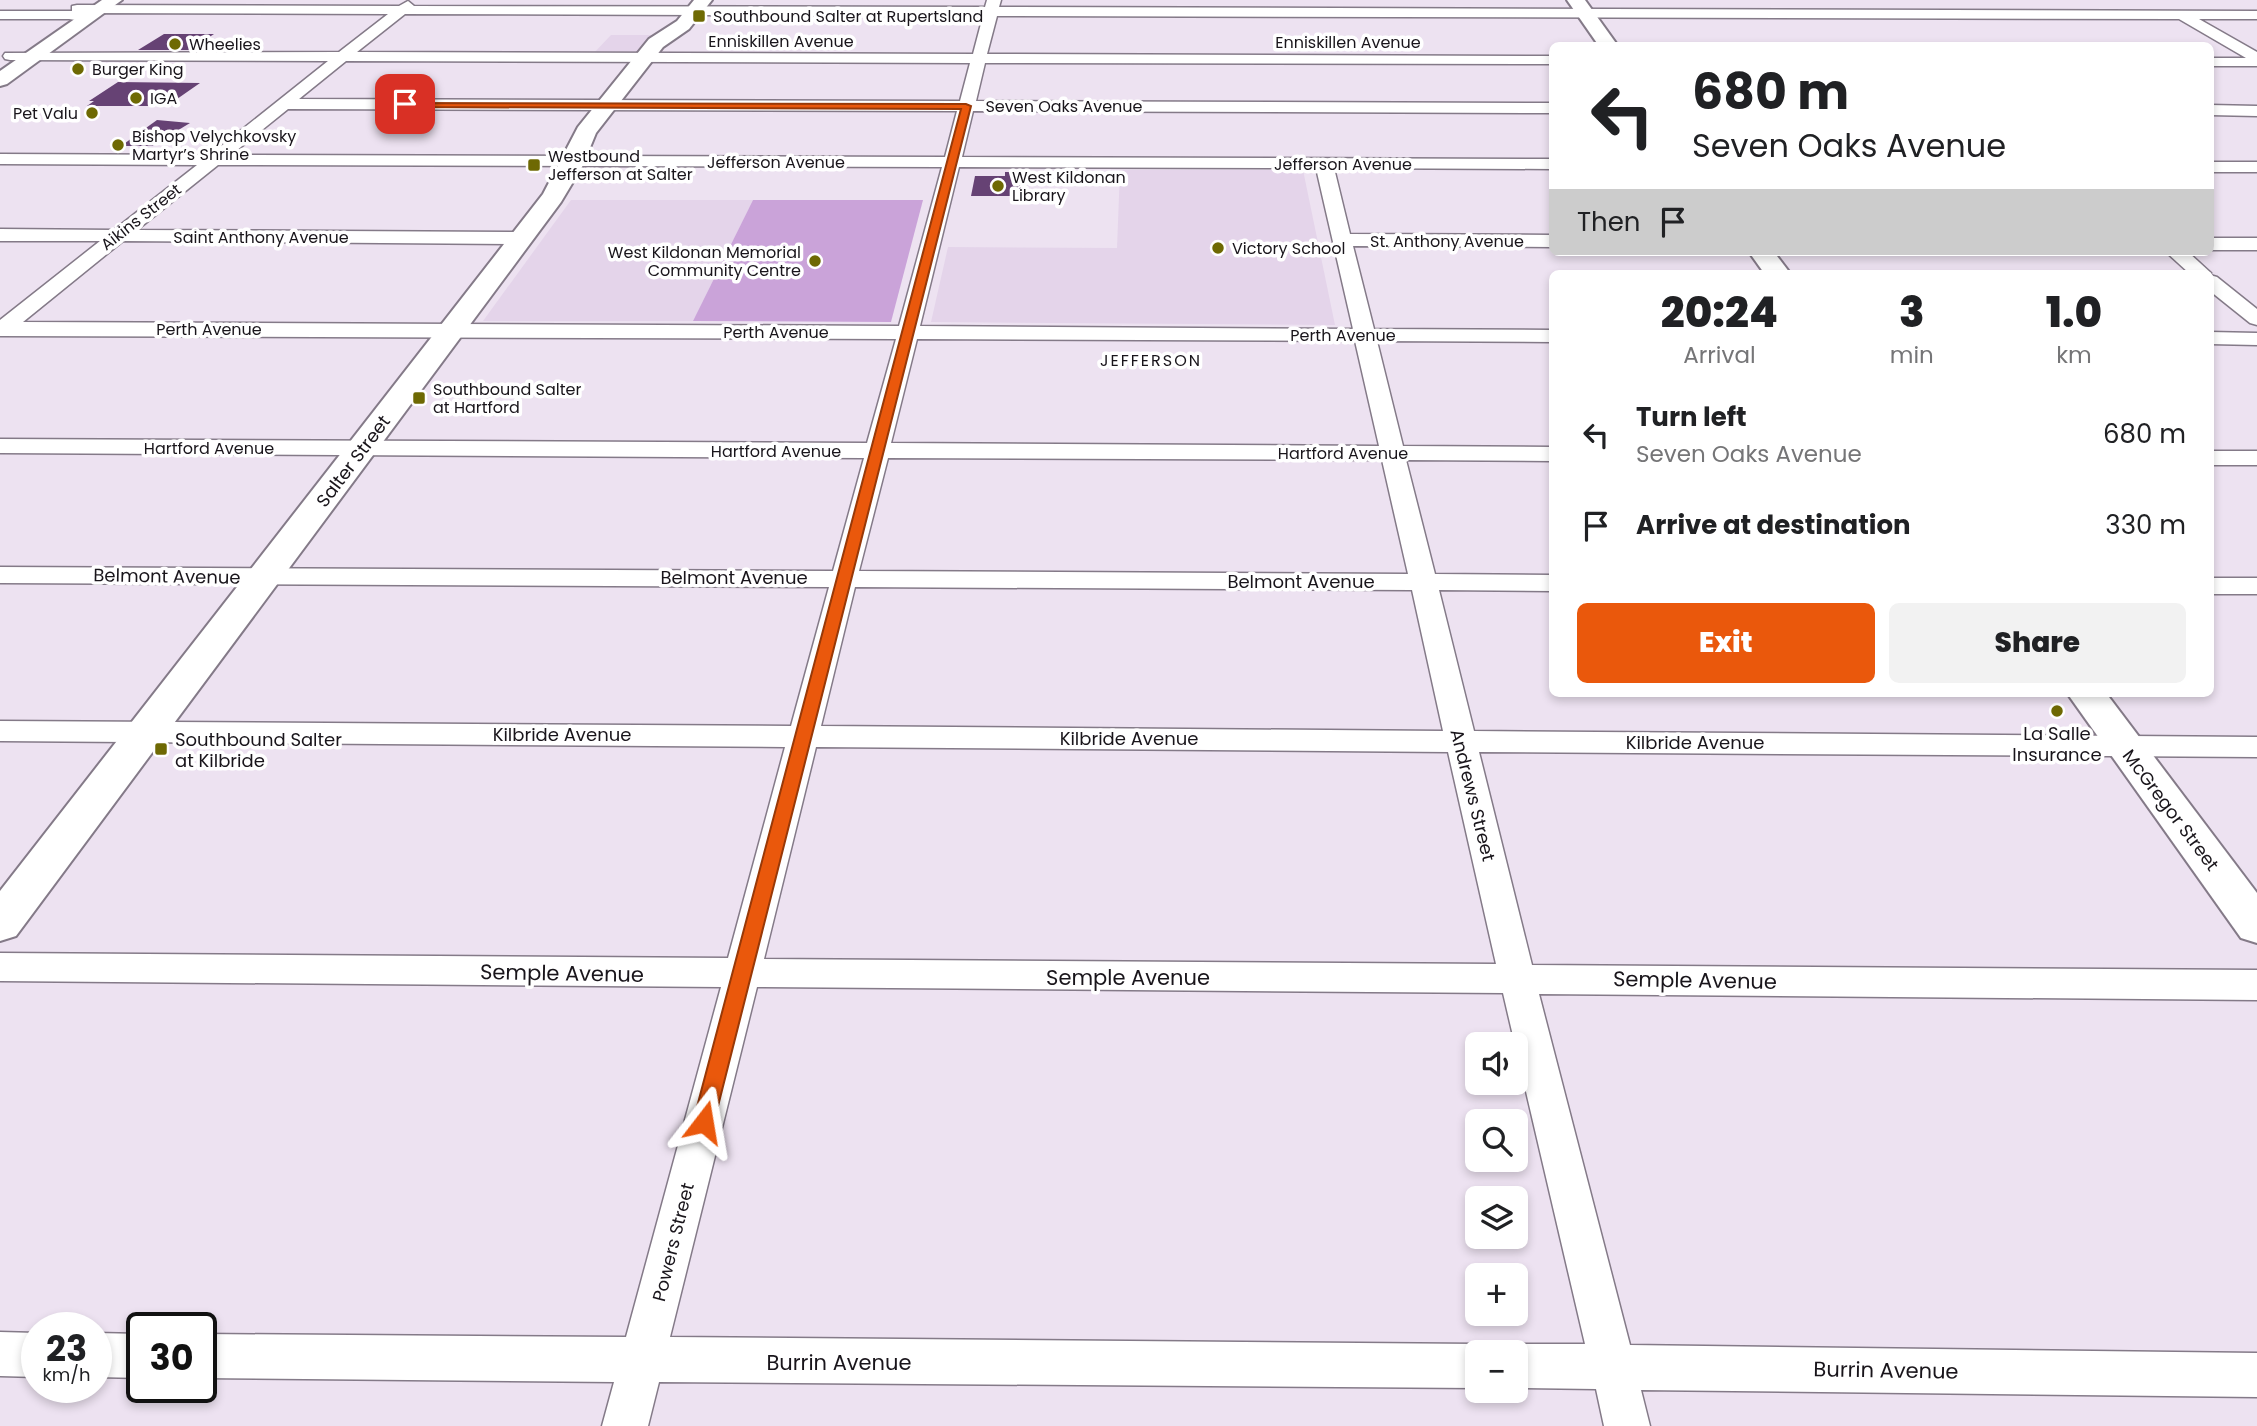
<!DOCTYPE html>
<meta charset="utf-8">
<style>
body{margin:0;font-family:Poppins,sans-serif;background:#f2f2f2;color:#202124;height:100vh;display:flex;flex-direction:column;font-size:26px;white-space:nowrap}
*{box-sizing:border-box;margin:0}
p{font-size:23px;color:#757577}
.icon{flex:none;width:38px;height:38px;fill:none;stroke:currentColor;stroke-width:2;stroke-linecap:round;stroke-linejoin:round}
.map{position:relative;flex:1;overflow:hidden}
.panel{position:absolute;left:1549px;top:270px;width:665px;height:427px;display:flex;flex-direction:column;background:#fff;border-radius:10px;box-shadow:0 4px 10px #0003}
.panel>*{flex:none}
.hud{position:absolute;left:1549px;top:42px;width:665px;height:214px;border-radius:10px;box-shadow:0 4px 10px #0003;background:#fff;color:#202124;overflow:hidden}
.buttons{position:absolute;left:1465px;top:1032px;display:grid;gap:14px}
.buttons a{display:grid;place-items:center;width:63px;height:63px;border-radius:10px;background:#fff;box-shadow:0 4px 10px #0003;font-size:35px}
.speed{position:absolute;left:21px;top:1312px;display:flex;gap:14px;font-size:35px;font-weight:700;text-align:center}
.speed>*{display:grid;place-content:center;width:91px;height:91px;border-radius:50%;background:#fff;box-shadow:0 4px 10px #0003;line-height:1}
.speed small{font-size:18px;font-weight:400}
.speed .limit{border:4px solid #111;border-radius:10px;background:#fff;color:#111}
.pin{position:absolute;display:grid;place-items:center;width:60px;height:60px;color:#fff;margin:-30px;border-radius:14px;box-shadow:0 4px 10px #0006}
.me{position:absolute;width:77px;margin:-38px;rotate:14deg;stroke-linejoin:round;filter:drop-shadow(0 0 5px #0008)}
.turn{display:flex;align-items:center;gap:24px;height:147px;padding:0 28px;font-size:32px}
.turn .icon{width:91px;height:91px;stroke-width:2.5}
.turn b{display:block;font-size:49px;line-height:60px}
.then{display:flex;align-items:center;height:66px;padding:0 28px;background:#0003;gap:14px;font-size:26px}
.eta{display:flex;justify-content:space-evenly;align-items:center;height:119px;text-align:center}
.eta b{font-size:42px;font-weight:800;line-height:49px}
.action{display:flex;gap:14px;margin-top:auto;padding:14px 28px}
.action a{flex:1;height:80px;border-radius:10px;background:#ea580c;color:#fff;font-size:28px;font-weight:800;line-height:80px;text-align:center}
.action a+a{background:#f2f2f2;color:#202124}
ul{padding:0;list-style:none}
li{display:flex;align-items:center;gap:21px;height:91px;padding:0 28px}
li div{flex:1}
li b{display:block;font-size:26px}
li em{font-style:normal}
.map>svg:first-child{display:block}
.built{fill:#e4d4ea}
.green{fill:#caa3d9}
.building{fill:#664274}
.lines{fill:none;stroke-linecap:round;stroke-linejoin:round}
.minor-casing{stroke:#847a88;stroke-width:3}
.major-casing{stroke:#847a88;stroke-width:4}
.minor{fill:#fff;fill-rule:evenodd}
.major{fill:#fff;fill-rule:evenodd}
.route{fill:#ea580c;stroke:#983908;stroke-width:2}
.poi-dot{fill:#6e6903;stroke:#fff;stroke-width:2.5}
.labels{text-anchor:middle;dominant-baseline:central;stroke-width:7;stroke-linejoin:round;paint-order:stroke}
.far-poi-label{font-size:16px;fill:#19151b;stroke:#fff;text-anchor:start}
.far-street-label{font-size:16px;fill:#19151b;stroke:#fff}
.far-neighbourhood-label{font-size:16px;letter-spacing:2px;fill:#19151b;stroke:#fff}
.street-label{font-size:18px;fill:#19151b;stroke:#fff}
.poi-label{font-size:18px;fill:#19151b;stroke:#fff}
.near-street-label{font-size:21px;fill:#19151b;stroke:#fff}
</style>
<div class="map">
<svg width="2257" height="1426" viewBox="0 0 2257 1426">
<rect width="100%" height="100%" fill="#ede2f1"/>
<!-- built -->
<g class="built">
<path d="M 611,35 L 658,35 L 647,41 L 638,53 L 594,53 Z"/>
<path d="M 1120,170 L 1303,170 L 1335,325 L 931,322 L 948,247 L 1117,248 Z"/>
<path d="M 571,200 L 753,200 L 693,321 L 483,321 Z"/>
</g>
<!-- green -->
<path class="green" d="M 753,200 L 923,200 L 891,322 L 693,321 Z"/>
<!-- building -->
<g class="building">
<path d="M 164,34 L 214,34 L 190,50 L 138,50 Z"/>
<path d="M 118,82 L 200,83 L 167,106 L 87,106 L 94,101 L 89,101 Z"/>
<path d="M 157,120 L 190,123 L 152,146 L 121,146 Z"/>
<path d="M 1005,172 L 1025,172 L 1021,196 L 971,196 L 975,176 L 1005,176 Z"/>
</g>
<g class="lines">
<defs>
<g id="minor">
<path d="M 987,0 L 1001,0 L 999,7 L 2257,11 L 2257,19 L 2199,19 L 2257,52 L 2257,66 L 2210,66 L 2210,58 L 2246,58 L 2179,19 L 997,16 L 987,54 L 1552,56 L 1552,64 L 985,63 L 976,101 L 1552,103 L 1552,113 L 973,111 L 962,157 L 1552,159 L 1552,169 L 1334,168 L 1350,234 L 1552,235 L 1552,247 L 1353,246 L 1374,329 L 1552,330 L 1552,342 L 1377,341 L 1403,446 L 1552,447 L 1552,461 L 1406,460 L 1435,574 L 1552,575 L 1552,591 L 1439,590 L 1474,731 L 2257,737 L 2257,757 L 1479,752 L 1532,965 L 2257,970 L 2257,1000 L 1539,994 L 1630,1345 L 2257,1353 L 2257,1397 L 1641,1390 L 1650,1426 L 1604,1426 L 1596,1389 L 1516,1388 L 1516,1353 L 1499,1353 L 1500,1350 L 1516,1344 L 1585,1344 L 1503,993 L 757,987 L 670,1337 L 1477,1344 L 1494,1353 L 1477,1353 L 1477,1388 L 659,1382 L 648,1426 L 602,1426 L 614,1382 L 201,1378 L 201,1334 L 626,1337 L 721,987 L 0,981 L 0,953 L 728,958 L 785,747 L 0,741 L 0,721 L 791,726 L 829,587 L 0,583 L 0,567 L 833,571 L 864,458 L 0,453 L 0,439 L 867,443 L 896,339 L 0,336 L 0,320 L 100,241 L 0,241 L 0,229 L 114,230 L 197,165 L 0,164 L 0,154 L 210,155 L 328,61 L 10,60 L 5,59 L 3,56 L 5,53 L 339,52 L 388,14 L 84,13 L 96,18 L 89,22 L 69,19 L 0,19 L 0,11 L 72,11 L 72,6 L 77,5 L 399,6 L 408,1 L 414,6 L 985,7 ZM 405,14 L 983,16 L 973,54 L 357,52 ZM 346,61 L 970,63 L 960,101 L 299,99 ZM 288,109 L 957,111 L 945,157 L 231,155 ZM 218,165 L 942,167 L 899,326 L 23,322 L 123,241 L 522,244 L 531,238 L 522,232 L 137,230 ZM 959,167 L 1316,168 L 1353,329 L 920,326 ZM 917,339 L 1355,341 L 1379,446 L 891,443 ZM 888,458 L 1382,460 L 1408,574 L 859,571 ZM 855,587 L 1412,590 L 1443,731 L 821,726 ZM 816,747 L 1448,752 L 1496,964 L 764,959 Z"/>
<path d="M 2210,105 L 2257,106 L 2257,116 L 2210,115 Z"/>
<rect x="2210" y="162" width="47" height="10"/>
<rect x="2210" y="238" width="47" height="12"/>
<path d="M 2166,252 L 2188,252 L 2211,273 L 2189,273 Z"/>
<path d="M 2210,275 L 2217,277 L 2257,309 L 2257,325 L 2250,323 L 2210,291 Z"/>
<path d="M 2210,332 L 2257,333 L 2257,345 L 2210,344 Z"/>
<rect x="2210" y="451" width="47" height="14"/>
<rect x="2210" y="578" width="47" height="16"/>
<path d="M 0,1332 L 37,1333 L 37,1377 L 0,1376 Z"/>
<path d="M 96,1333 L 142,1334 L 142,1378 L 96,1377 Z"/>
</g>
<g id="major">
<path d="M 102,0 L 122,0 L 7,84 L 0,86 L 0,71 Z"/>
<path d="M 694,0 L 712,0 L 689,29 L 663,47 L 596,133 L 582,167 L 561,202 L 16,936 L 0,941 L 0,891 L 543,194 L 578,127 L 649,39 L 677,21 Z"/>
<path d="M 1567,0 L 1585,0 L 1618,46 L 1599,46 Z"/>
<path d="M 1749,252 L 1774,252 L 1790,273 L 1764,273 Z"/>
<path d="M 2067,693 L 2106,693 L 2257,893 L 2257,943 L 2241,938 Z"/>
</g>
</defs>
<!-- minor casing -->
<use href="#minor" class="minor-casing"/>
<!-- major casing -->
<use href="#major" class="major-casing"/>
<!-- minor -->
<use href="#minor" class="minor"/>
<!-- major -->
<use href="#major" class="major"/>
</g>
<!-- route -->
<path class="route" d="M 402,103 L 966,104 L 971,106 L 714,1122 L 711,1128 L 704,1131 L 696,1128 L 693,1122 L 961,109 L 405,107 Z"/>
<!-- markers -->
<g class="poi-dot">
<rect x="692" y="9" width="14" height="14" rx="3.5"/>
<circle cx="175" cy="44" r="7"/>
<circle cx="78" cy="69" r="7"/>
<circle cx="136" cy="98" r="7"/>
<circle cx="92" cy="113" r="7"/>
<circle cx="118" cy="145" r="7"/>
<rect x="527" y="158" width="14" height="14" rx="3.5"/>
<circle cx="998" cy="186" r="7"/>
<circle cx="1218" cy="248" r="7"/>
<circle cx="815" cy="261" r="7"/>
<rect x="412" y="391" width="14" height="14" rx="3.5"/>
<circle cx="2057" cy="711" r="7"/>
<rect x="154" y="742" width="14" height="14" rx="3.5"/>
</g>
<g class="labels">
<!-- far-poi labels -->
<g class="far-poi-label">
<text x="713" y="16">Southbound Salter at Rupertsland</text>
<text x="189" y="44">Wheelies</text>
<text x="92" y="69">Burger King</text>
<text x="150" y="98">IGA</text>
<text x="78" y="113" text-anchor="end">Pet Valu</text>
<text x="132" y="136">Bishop Velychkovsky<tspan x="132" dy="18">Martyr’s Shrine</tspan></text>
<text x="548" y="156">Westbound<tspan x="548" dy="18">Jefferson at Salter</tspan></text>
<text x="1012" y="177">West Kildonan<tspan x="1012" dy="18">Library</tspan></text>
<text x="1232" y="248">Victory School</text>
<text x="801" y="252" text-anchor="end">West Kildonan Memorial<tspan x="801" dy="18">Community Centre</tspan></text>
<text x="433" y="389">Southbound Salter<tspan x="433" dy="18">at Hartford</tspan></text>
</g>
<!-- far-street labels -->
<g class="far-street-label">
<text x="781" y="41">Enniskillen Avenue</text>
<text x="1348" y="42">Enniskillen Avenue</text>
<text x="1064" y="106">Seven Oaks Avenue</text>
<text x="776" y="162">Jefferson Avenue</text>
<text x="1343" y="164">Jefferson Avenue</text>
<text transform="translate(141 217) rotate(-38)">Aikins Street</text>
<text x="261" y="237">Saint Anthony Avenue</text>
<text x="1447" y="241">St. Anthony Avenue</text>
<text x="209" y="329">Perth Avenue</text>
<text x="776" y="332">Perth Avenue</text>
<text x="1343" y="335">Perth Avenue</text>
<text x="209" y="448">Hartford Avenue</text>
<text x="776" y="451">Hartford Avenue</text>
<text x="1343" y="453">Hartford Avenue</text>
</g>
<!-- far-neighbourhood labels -->
<g class="far-neighbourhood-label">
<text x="1151" y="360">JEFFERSON</text>
</g>
<!-- street labels -->
<g class="street-label">
<text transform="translate(353 461) rotate(-53)">Salter Street</text>
<text transform="translate(167 576) rotate(1)">Belmont Avenue</text>
<text x="734" y="577">Belmont Avenue</text>
<text x="1301" y="581">Belmont Avenue</text>
<text x="562" y="734">Kilbride Avenue</text>
<text x="1129" y="738">Kilbride Avenue</text>
<text x="1695" y="742">Kilbride Avenue</text>
<text transform="translate(1473 795) rotate(76)">Andrews Street</text>
<text transform="translate(2171 810) rotate(53)">McGregor Street</text>
<text transform="translate(673 1242) rotate(-76)">Powers Street</text>
</g>
<!-- poi labels -->
<g class="poi-label">
<text x="2057" y="733">La Salle<tspan x="2057" dy="21">Insurance</tspan></text>
<text x="175" y="739" text-anchor="start">Southbound Salter<tspan x="175" dy="21">at Kilbride</tspan></text>
</g>
<!-- near-street labels -->
<g class="near-street-label">
<text transform="translate(562 973) rotate(1)">Semple Avenue</text>
<text x="1128" y="977">Semple Avenue</text>
<text transform="translate(1695 980) rotate(1)">Semple Avenue</text>
<text x="839" y="1362">Burrin Avenue</text>
<text transform="translate(1886 1370) rotate(1)">Burrin Avenue</text>
</g>
</g>
</svg>
<div class="buttons">
<a><svg class="icon" aria-label="sound" viewBox="0 0 24 24"><path d="M4 9h4l5-4v14l-5-4H4zM17 9q2 3 0 6"/></svg></a>
<a><svg class="icon" aria-label="search" viewBox="0 0 24 24"><circle cx="10" cy="10" r="6"/><path d="M15 15l6 6"/></svg></a>
<a><svg class="icon" aria-label="layers" viewBox="0 0 24 24"><path d="M12 4l9 5-9 5-9-5zM3 14l9 5 9-5"/></svg></a>
<a>+</a>
<a>−</a>
</div>
<div class="speed"><div>23<small>km/h</small></div><div class="limit">30</div></div>
<div class="pin" style="left:405px;top:104px;background:#d93025"><svg class="icon" aria-label="arrive" viewBox="0 0 24 24"><path d="M6 21V4h12l-3 4 3 4H6"/></svg></div>
<svg class="me" style="left:704px;top:1122px" viewBox="-20 -20 40 40"><path d="M0-17L14 15 0 8-14 15z" fill="#ea580c" stroke="#fff" stroke-width="4"/></svg>
<div class="hud">
<div class="turn"><svg class="icon" aria-label="left" viewBox="0 0 24 24"><path d="M17 20v-9H6M10 6l-5 5 5 5"/></svg><div><b>680 m</b>Seven Oaks Avenue</div></div>
<div class="then">Then<svg class="icon" aria-label="arrive" viewBox="0 0 24 24"><path d="M6 21V4h12l-3 4 3 4H6"/></svg></div>
</div>
<section class="panel">
<div class="eta">
<div><b>20:24</b><p>Arrival</p></div>
<div><b>3</b><p>min</p></div>
<div><b>1.0</b><p>km</p></div>
</div>
<ul>
<li><svg class="icon" aria-label="left" viewBox="0 0 24 24"><path d="M17 20v-9H6M10 6l-5 5 5 5"/></svg><div><b>Turn left</b><p>Seven Oaks Avenue</p></div><em>680 m</em></li>
<li><svg class="icon" aria-label="arrive" viewBox="0 0 24 24"><path d="M6 21V4h12l-3 4 3 4H6"/></svg><div><b>Arrive at destination</b></div><em>330 m</em></li>
</ul>
<div class="action"><a>Exit</a><a>Share</a></div>
</section>
</div>
